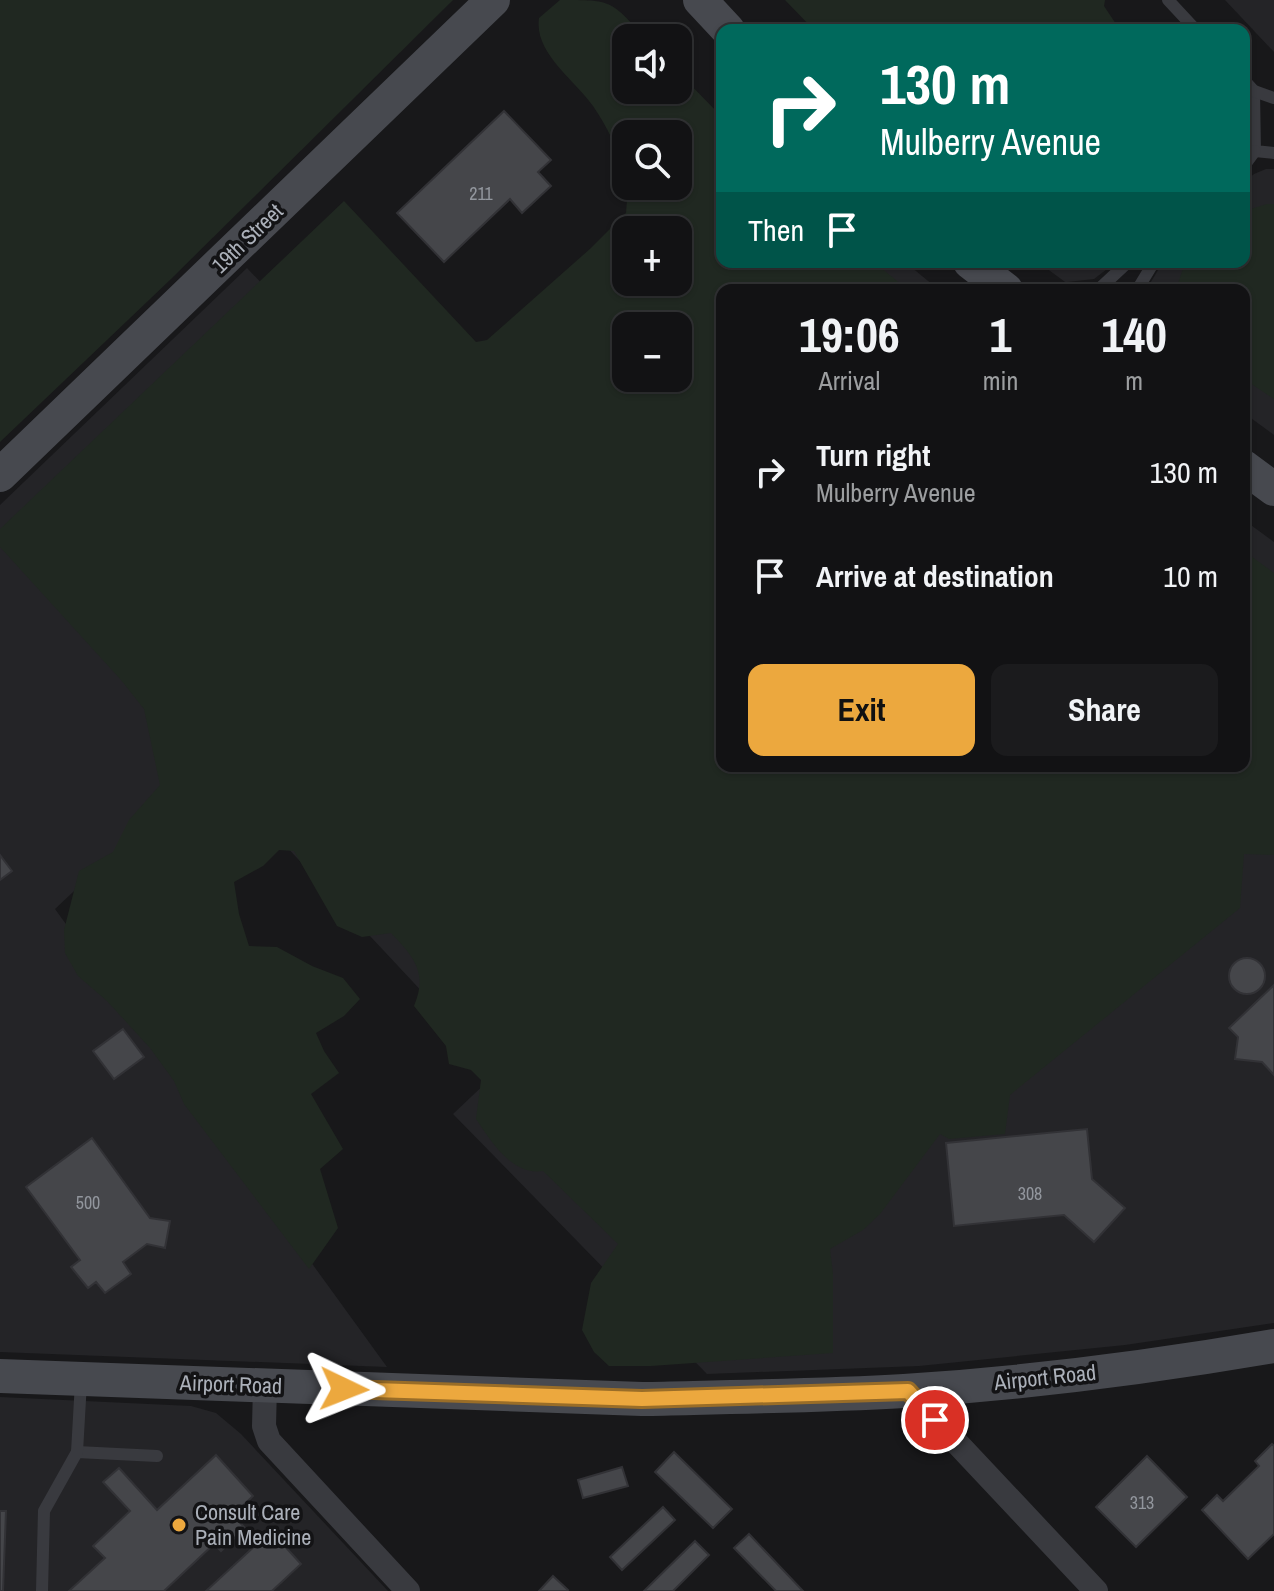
<!DOCTYPE html>
<meta charset="utf-8">
<style>
body{margin:0;font-family:"Archivo Narrow",sans-serif;background:#1b1b1d;color:#f1f3f6;height:100vh;display:flex;flex-direction:column;font-size:30px;white-space:nowrap}
*{box-sizing:border-box;margin:0}
p{font-size:26px;color:#9c9ea0}
.icon{flex:none;width:44px;height:44px;fill:none;stroke:currentColor;stroke-width:2;stroke-linecap:round;stroke-linejoin:round}
.map{position:relative;flex:1;overflow:hidden}
.side{position:absolute;left:716px;top:284px;width:534px;height:488px;display:flex;flex-direction:column;background:#121214;border-radius:16px;box-shadow:0 2px 6px #0004,0 0 0 2px #313234}
.side>*{flex:none}
.top-card{position:absolute;left:716px;top:24px;width:534px;height:244px;border-radius:16px;box-shadow:0 2px 6px #0004,0 0 0 2px #313234;background:#00695c;color:#fff;overflow:hidden}
.tools{position:absolute;left:612px;top:24px;display:grid;gap:16px}
.tools a{display:grid;place-items:center;width:80px;height:80px;border-radius:16px;background:#121214;box-shadow:0 2px 6px #0004,0 0 0 2px #313234;font-size:40px}
.pin{position:absolute;display:grid;place-items:center;width:68px;height:68px;color:#fff;margin:-34px;border:4px solid #fff;border-radius:50%;box-shadow:0 2px 8px #0007}
.me{position:absolute;width:88px;margin:-44px;rotate:92deg;stroke-linejoin:round;filter:drop-shadow(0 0 6px #0008)}
.turn{display:flex;align-items:center;gap:28px;height:168px;padding:0 32px;font-size:36px}
.turn .icon{width:104px;height:104px;stroke-width:2.5}
.turn b{display:block;font-size:56px;line-height:68px}
.then{display:flex;align-items:center;height:76px;padding:0 32px;background:#0003;gap:16px;font-size:30px}
.eta{display:flex;justify-content:space-evenly;align-items:center;height:136px;text-align:center}
.eta b{font-size:48px;font-weight:800;line-height:56px}
.action{display:flex;gap:16px;margin-top:auto;padding:16px 32px}
.action a{flex:1;height:92px;border-radius:16px;background:#eca83e;color:#111;font-size:32px;font-weight:800;line-height:92px;text-align:center}
.action a+a{background:#1b1b1d;color:#f1f3f6}
ul{padding:0;list-style:none}
li{display:flex;align-items:center;gap:24px;height:104px;padding:0 32px}
li div{flex:1}
li b{display:block;font-size:30px}
li em{font-style:normal}
.map>svg:first-child{display:block}
.built{fill:#242427;fill-rule:evenodd}
.green{fill:#202821;fill-rule:evenodd}
.building{fill:#45464a;stroke:#323236;stroke-width:2}
.lines{fill:none;stroke-linecap:round;stroke-linejoin:round}
.lane{stroke:#393a3f;stroke-width:12}
.street{stroke:#393a3f;stroke-width:24}
.secondary{stroke:#47494f;stroke-width:34}
.route-casing{stroke:#996d28;stroke-width:20}
.route{stroke:#eca83e;stroke-width:14}
.poi-dot{fill:#eca83e;stroke:#131315;stroke-width:3}
.labels{text-anchor:middle;dominant-baseline:central;stroke-width:7;stroke-linejoin:round;paint-order:stroke}
.number-label{font-size:18px;fill:#92969d}
.street-label{font-size:22px;fill:#abb0b9;stroke:#131315}
.poi-label{font-size:22px;fill:#abb0b9;stroke:#131315;text-anchor:start}
</style>
<div class="map">
<svg width="1274" height="1591" viewBox="0 0 1274 1591">
<rect width="100%" height="100%" fill="#18181a"/>
<!-- built -->
<g class="built">
<path d="M 1225,0 L 1274,0 L 1274,52 Z"/>
<path d="M 1266,169 L 1274,169 L 1274,435 L 1244,413 L 1244,290 L 1146,290 L 1163,262 L 1244,262 L 1244,183 L 1254,174 Z"/>
<path d="M 666,186 L 678,186 L 722,262 L 905,262 L 939,290 L 722,290 L 722,766 L 1244,766 L 1244,520 L 1274,542 L 1274,1323 L 1125,1345 L 919,1366 L 707,1374 L 453,1114 L 490,1079 L 442,1013 L 209,764 L 55,909 L 387,1367 L 0,1352 L 0,505 L 247,268 L 406,434 ZM 626,230 L 678,230 L 678,282 L 626,282 ZM 626,326 L 678,326 L 678,378 L 626,378 Z"/>
<path d="M 1038,262 L 1116,262 L 1094,279 L 1067,282 L 1076,290 Z"/>
<path d="M 0,1397 L 191,1406 L 216,1413 L 241,1434 L 388,1591 L 0,1591 Z"/>
</g>
<!-- green -->
<g class="green">
<path d="M 0,0 L 453,0 L 171,279 L 0,442 Z"/>
<path d="M 560,0 C 614,0 609,0 646,38 L 626,38 L 626,90 L 678,90 L 678,72 L 722,117 L 722,262 L 874,262 L 908,290 L 722,290 L 722,766 L 1244,766 L 1244,551 L 1274,573 L 1274,855 L 1244,854 L 1240,908 L 1010,1095 L 1005,1134 L 949,1139 L 940,1134 L 880,1214 L 863,1230 L 830,1249 L 833,1274 L 833,1353 L 651,1366 L 609,1366 L 594,1352 L 582,1330 L 591,1283 L 618,1244 L 543,1171 C 512,1176 491,1141 476,1119 L 481,1080 L 471,1070 L 449,1064 L 446,1046 L 414,1006 C 428,973 414,957 391,933 L 362,937 L 337,926 L 294,851 L 279,850 L 263,866 L 234,882 L 239,914 L 249,946 L 277,947 L 312,966 L 343,978 L 360,999 L 344,1016 L 316,1033 L 324,1051 L 339,1073 L 311,1094 L 343,1149 L 320,1169 L 338,1228 L 309,1269 L 184,1104 L 174,1081 L 150,1048 L 107,1001 L 78,976 L 65,953 L 64,930 L 79,871 L 113,852 L 129,820 L 160,785 L 144,709 L 121,680 L 0,547 L 0,529 L 344,201 L 476,342 L 487,340 L 591,248 L 626,213 L 628,186 L 678,186 L 678,134 L 626,134 L 626,173 C 618,150 607,126 593,106 C 574,79 534,53 539,18 ZM 626,230 L 678,230 L 678,282 L 626,282 ZM 626,326 L 678,326 L 678,378 L 626,378 Z"/>
<path d="M 785,0 L 1105,0 L 1104,6 L 1120,30 L 814,30 Z"/>
<path d="M 1267,204 L 1274,204 L 1274,399 L 1244,379 L 1244,290 L 1176,290 L 1185,262 L 1244,262 L 1244,211 Z"/>
</g>
<!-- building -->
<g class="building">
<path d="M 504,111 L 551,160 L 538,172 L 551,186 L 522,213 L 510,199 L 444,262 L 397,213 Z"/>
<path d="M 0,855 L 12,871 L 0,880 Z"/>
<circle cx="1247" cy="976" r="18"/>
<path d="M 1274,985 L 1274,1075 L 1262,1062 L 1235,1059 L 1238,1037 L 1229,1028 Z"/>
<path d="M 123,1029 L 144,1057 L 114,1079 L 93,1051 Z"/>
<path d="M 1087,1129 L 1092,1179 L 1125,1208 L 1094,1242 L 1064,1215 L 954,1226 L 946,1143 Z"/>
<path d="M 92,1138 L 150,1218 L 170,1221 L 165,1248 L 147,1244 L 123,1262 L 131,1274 L 105,1293 L 96,1282 L 88,1288 L 71,1267 L 80,1260 L 26,1187 Z"/>
<path d="M 1272,1444 L 1274,1446 L 1274,1534 L 1248,1559 L 1202,1510 L 1217,1495 L 1223,1501 L 1259,1466 L 1255,1461 Z"/>
<path d="M 674,1452 L 732,1509 L 713,1528 L 655,1472 Z"/>
<path d="M 216,1455 L 253,1496 L 233,1515 L 245,1528 L 221,1551 L 214,1544 L 164,1591 L 69,1591 L 105,1558 L 93,1546 L 130,1511 L 103,1482 L 119,1468 L 157,1510 Z"/>
<path d="M 1147,1456 L 1187,1497 L 1136,1547 L 1096,1507 Z"/>
<path d="M 622,1467 L 628,1486 L 583,1498 L 578,1480 Z"/>
<path d="M 663,1507 L 675,1520 L 622,1570 L 610,1557 Z"/>
<path d="M 0,1511 L 6,1511 L 3,1591 L 0,1591 Z"/>
<path d="M 271,1531 L 301,1564 L 272,1591 L 206,1591 Z"/>
<path d="M 749,1534 L 803,1591 L 776,1591 L 734,1548 Z"/>
<path d="M 695,1541 L 709,1555 L 673,1591 L 644,1591 Z"/>
<path d="M 553,1576 L 568,1590 L 567,1591 L 539,1591 Z"/>
</g>
<g class="lines">
<!-- lane -->
<g class="lane">
<path d="M 1168,0 L 1196,30"/>
<path d="M 1244,80 L 1254,91 L 1255,151 L 1274,153"/>
<path d="M 1254,91 L 1274,98"/>
<path d="M 1244,166 L 1255,151"/>
<path d="M 1098,290 L 1128,262"/>
<path d="M 1137,290 L 1154,262"/>
<path d="M 77,1452 L 157,1456"/>
<path d="M 42,1591 L 44,1511 L 77,1452 L 81,1382"/>
</g>
<!-- street -->
<g class="street">
<path d="M 265,1386 L 264,1426 L 269,1441 L 408,1591"/>
<path d="M 908,1391 L 1096,1591"/>
</g>
<!-- secondary -->
<g class="secondary">
<path d="M 700,0 L 728,30"/>
<path d="M 970,262 L 1006,290"/>
<path d="M 1244,467 L 1274,489"/>
<path d="M 0,475 L 493,0"/>
<path d="M 0,1376 L 642,1399 C 730,1397 817,1396 904,1391 C 1028,1383 1152,1367 1274,1346"/>
</g>
</g>
<g class="lines">
<defs>
<path id="route" d="M 344,1389 L 642,1399 L 908,1391 L 935,1420"/>
</defs>
<!-- route casing -->
<use href="#route" class="route-casing"/>
<!-- route -->
<use href="#route" class="route"/>
</g>
<!-- markers -->
<circle class="poi-dot" cx="179" cy="1525" r="8"/>
<g class="labels">
<!-- number labels -->
<g class="number-label">
<text x="481" y="193">211</text>
<text x="1030" y="1193">308</text>
<text x="88" y="1202">500</text>
<text x="1142" y="1502">313</text>
</g>
<!-- street labels -->
<g class="street-label">
<text transform="translate(247 238) rotate(-44)">19th Street</text>
<text transform="translate(1045 1377) rotate(-6)">Airport Road</text>
<text transform="translate(231 1384) rotate(2)">Airport Road</text>
</g>
<!-- poi labels -->
<g class="poi-label">
<text x="195" y="1512">Consult Care<tspan x="195" dy="25">Pain Medicine</tspan></text>
</g>
</g>
</svg>
<div class="tools">
<a><svg class="icon" aria-label="sound" viewBox="0 0 24 24"><path d="M4 9h4l5-4v14l-5-4H4zM17 9q2 3 0 6"/></svg></a>
<a><svg class="icon" aria-label="search" viewBox="0 0 24 24"><circle cx="10" cy="10" r="6"/><path d="M15 15l6 6"/></svg></a>
<a>+</a>
<a>−</a>
</div>
<div class="pin" style="left:935px;top:1420px;background:#d93025"><svg class="icon" aria-label="arrive" viewBox="0 0 24 24"><path d="M6 21V4h12l-3 4 3 4H6"/></svg></div>
<svg class="me" style="left:344px;top:1389px" viewBox="-20 -20 40 40"><path d="M0-17L14 15 0 8-14 15z" fill="#eca83e" stroke="#fff" stroke-width="4"/></svg>
<div class="top-card">
<div class="turn"><svg class="icon" aria-label="right" viewBox="0 0 24 24"><path d="M7 20v-9h11M14 6l5 5-5 5"/></svg><div><b>130 m</b>Mulberry Avenue</div></div>
<div class="then">Then<svg class="icon" aria-label="arrive" viewBox="0 0 24 24"><path d="M6 21V4h12l-3 4 3 4H6"/></svg></div>
</div>
<section class="side">
<div class="eta">
<div><b>19:06</b><p>Arrival</p></div>
<div><b>1</b><p>min</p></div>
<div><b>140</b><p>m</p></div>
</div>
<ul>
<li><svg class="icon" aria-label="right" viewBox="0 0 24 24"><path d="M7 20v-9h11M14 6l5 5-5 5"/></svg><div><b>Turn right</b><p>Mulberry Avenue</p></div><em>130 m</em></li>
<li><svg class="icon" aria-label="arrive" viewBox="0 0 24 24"><path d="M6 21V4h12l-3 4 3 4H6"/></svg><div><b>Arrive at destination</b></div><em>10 m</em></li>
</ul>
<div class="action"><a>Exit</a><a>Share</a></div>
</section>
</div>
